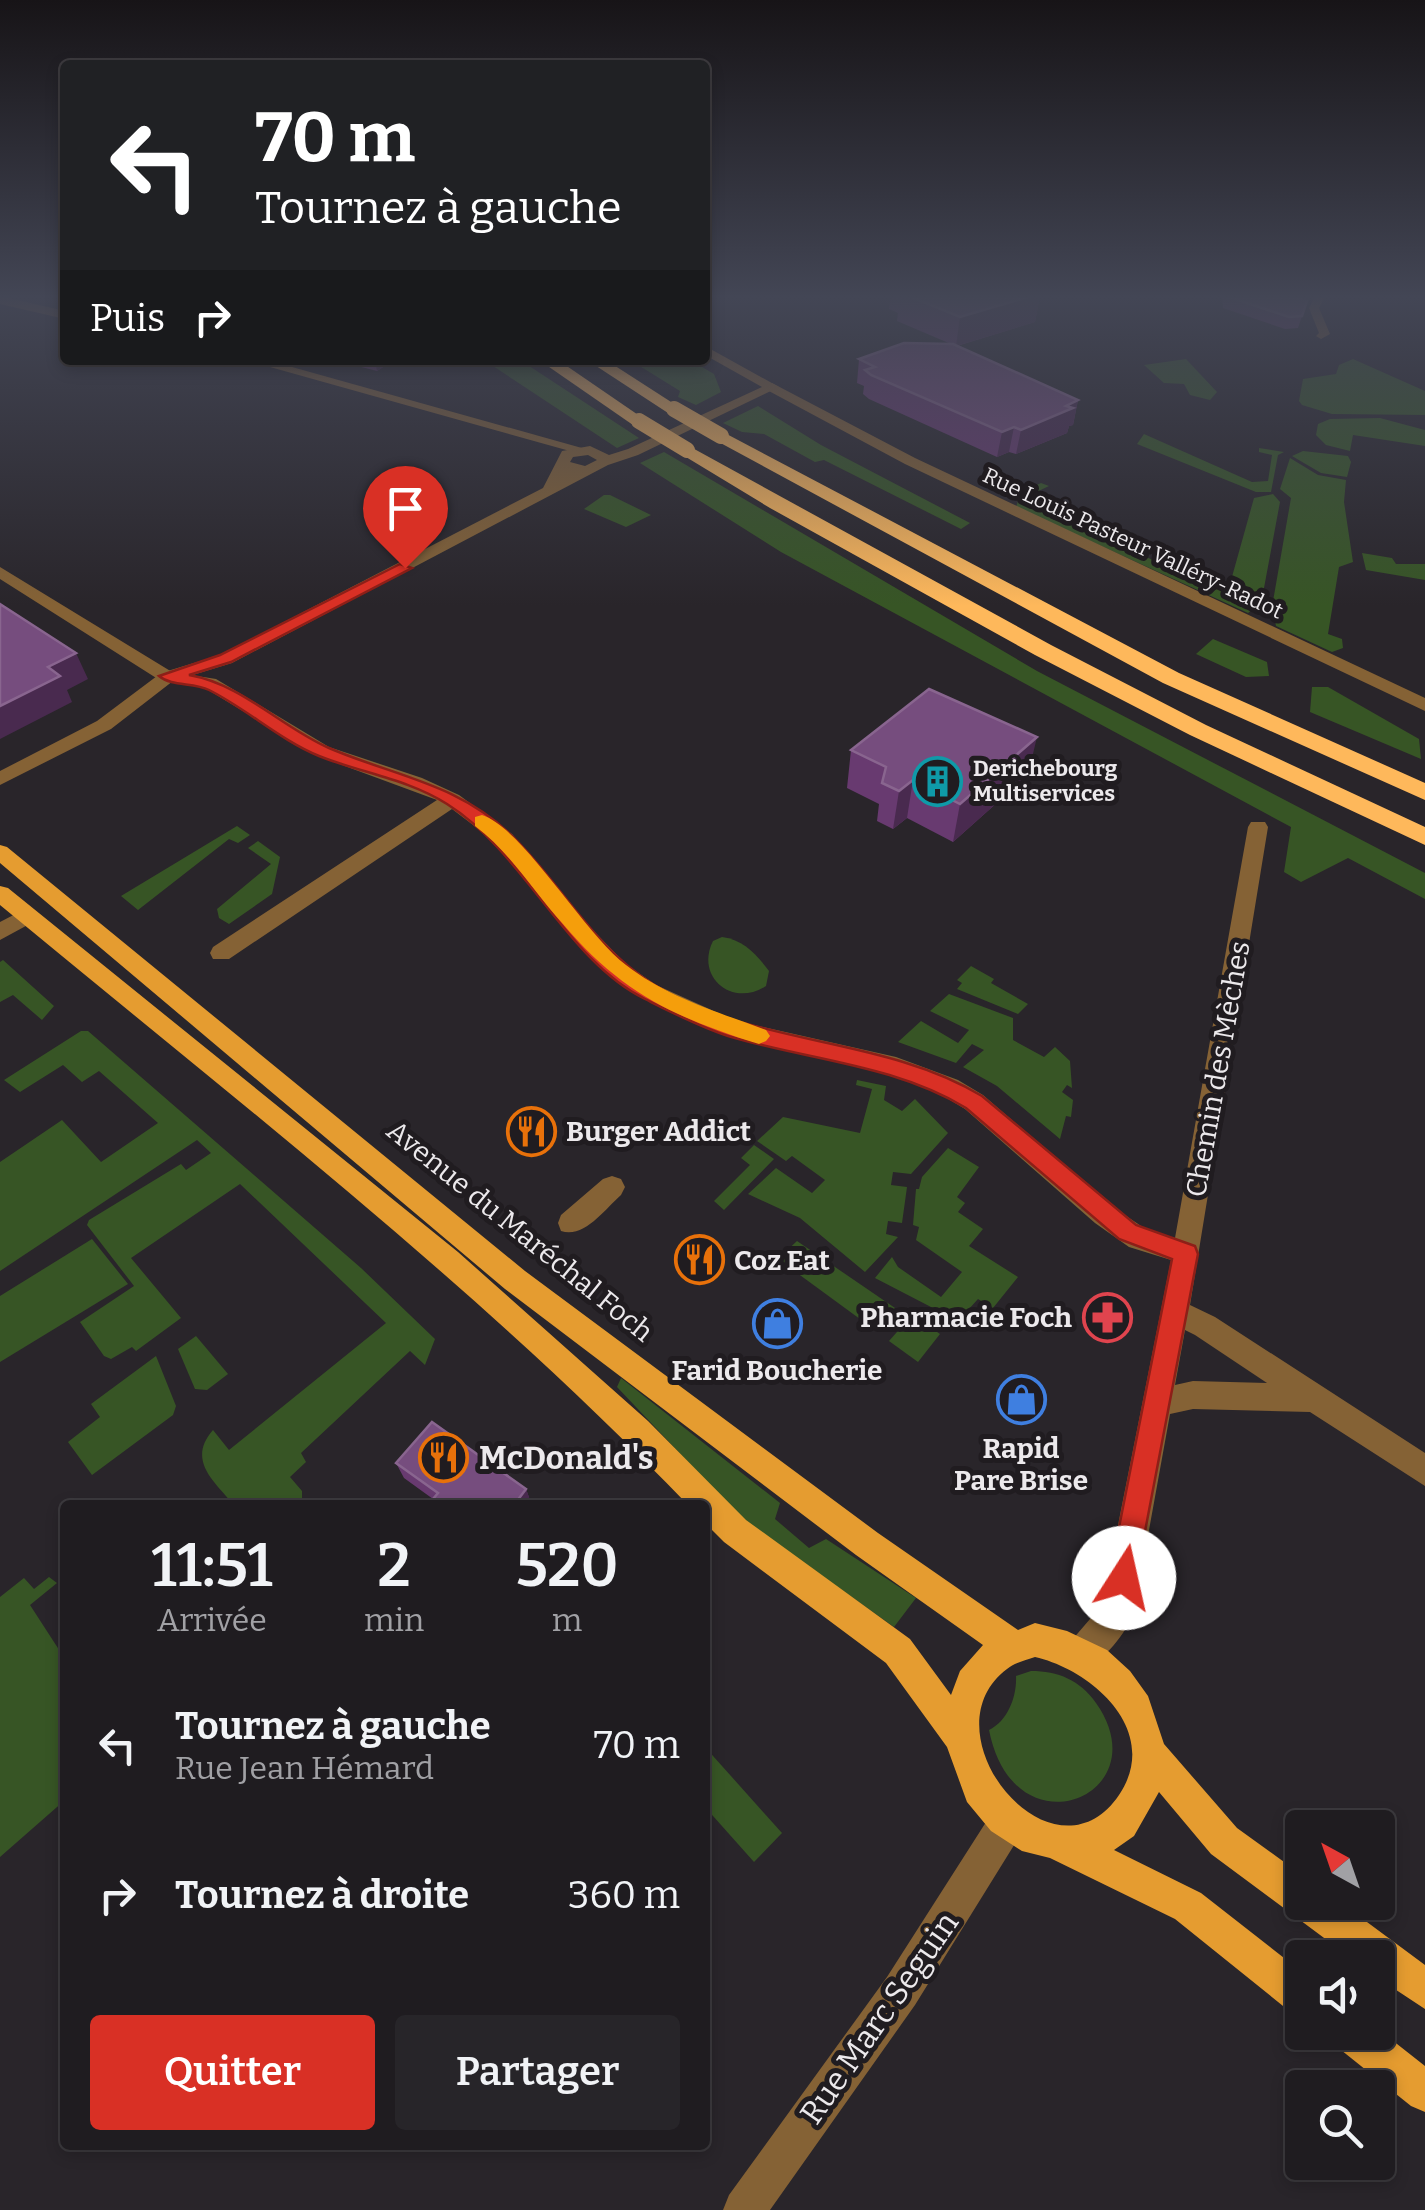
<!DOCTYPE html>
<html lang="fr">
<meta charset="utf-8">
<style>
body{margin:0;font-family:Bitter,serif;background:#272529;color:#f1f3f6;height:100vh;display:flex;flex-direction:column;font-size:38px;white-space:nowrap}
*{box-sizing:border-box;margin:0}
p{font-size:32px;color:#a1a1a5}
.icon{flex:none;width:55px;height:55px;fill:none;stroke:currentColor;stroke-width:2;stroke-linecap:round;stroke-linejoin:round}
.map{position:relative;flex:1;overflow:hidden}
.details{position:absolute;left:60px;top:1500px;width:650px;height:650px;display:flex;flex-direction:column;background:#1f1c20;border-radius:10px;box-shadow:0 5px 15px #0003,0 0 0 2px #3c3a3e}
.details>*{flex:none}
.hud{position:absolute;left:60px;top:60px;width:650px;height:305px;border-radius:10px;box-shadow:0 5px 15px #0003,0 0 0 2px #3c3a3e;background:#202124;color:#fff;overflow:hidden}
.needle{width:65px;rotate:320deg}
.fabs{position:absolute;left:1285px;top:1810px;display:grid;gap:20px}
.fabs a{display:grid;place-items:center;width:110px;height:110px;border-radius:10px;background:#1f1c20;box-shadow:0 5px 15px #0003,0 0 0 2px #3c3a3e;font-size:50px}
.pin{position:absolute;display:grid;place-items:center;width:85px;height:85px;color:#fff;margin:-102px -42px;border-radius:50% 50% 50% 0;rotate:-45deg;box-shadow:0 0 10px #0007}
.pin .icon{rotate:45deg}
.me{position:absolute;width:110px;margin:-55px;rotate:10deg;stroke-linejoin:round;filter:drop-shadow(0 0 8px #0008)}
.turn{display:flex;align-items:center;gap:35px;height:210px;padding:0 30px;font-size:45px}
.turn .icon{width:130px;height:130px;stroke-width:2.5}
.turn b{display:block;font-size:70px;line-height:85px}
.then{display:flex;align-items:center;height:95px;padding:0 30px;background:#0003;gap:20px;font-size:38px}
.eta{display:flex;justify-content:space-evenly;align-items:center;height:170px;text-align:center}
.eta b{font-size:60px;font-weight:600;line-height:70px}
.action{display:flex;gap:20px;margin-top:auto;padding:20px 30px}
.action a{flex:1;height:115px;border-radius:10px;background:#d93025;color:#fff;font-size:40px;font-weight:600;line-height:115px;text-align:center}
.action a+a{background:#272529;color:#f1f3f6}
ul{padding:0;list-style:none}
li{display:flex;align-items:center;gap:30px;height:150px;padding:0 30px}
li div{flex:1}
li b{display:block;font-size:38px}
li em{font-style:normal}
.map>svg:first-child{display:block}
.green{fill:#375525}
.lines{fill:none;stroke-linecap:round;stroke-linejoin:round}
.pedestrian{fill:#856235;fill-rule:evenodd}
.minor{fill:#856235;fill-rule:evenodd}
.tertiary{fill:#856235;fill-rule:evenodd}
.primary{fill:#e59c30;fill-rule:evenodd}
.motorway{fill:#feb85b;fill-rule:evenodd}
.motorway-bridge{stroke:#feb85b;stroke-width:16}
.wall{fill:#683a70}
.shaded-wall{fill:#492a4f}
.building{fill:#764d7e;stroke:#89658f;stroke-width:2.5}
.route{fill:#d93025;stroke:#8d1f18;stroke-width:2.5}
.slow{fill:#f59e0b}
.labels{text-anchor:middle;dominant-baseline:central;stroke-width:10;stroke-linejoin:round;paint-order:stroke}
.far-street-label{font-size:22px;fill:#ece9ec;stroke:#201c20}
.far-poi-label{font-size:22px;font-weight:bold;fill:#ece9ec;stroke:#201c20;text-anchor:start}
.street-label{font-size:28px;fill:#ece9ec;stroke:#201c20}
.poi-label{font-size:28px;font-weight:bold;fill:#ece9ec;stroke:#201c20;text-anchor:start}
.near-poi-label{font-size:32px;font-weight:bold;fill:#ece9ec;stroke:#201c20;text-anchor:start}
.near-street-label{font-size:32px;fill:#ece9ec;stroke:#201c20}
</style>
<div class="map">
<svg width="1425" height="2210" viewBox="0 0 1425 2210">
<rect width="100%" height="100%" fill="#29252a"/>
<!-- green -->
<g class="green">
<path d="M 1186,359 L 1217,392 L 1210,400 L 1190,395 L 1184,384 L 1164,383 L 1144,365 Z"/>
<path d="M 1353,359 L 1425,391 L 1425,415 L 1332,414 L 1302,405 L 1299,401 L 1303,379 L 1336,374 L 1339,365 Z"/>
<path d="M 484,360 L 520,360 L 639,438 L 617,448 Z"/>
<path d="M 630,360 L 690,360 L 714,374 L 721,392 L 696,405 L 678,397 L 680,391 Z"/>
<path d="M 758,406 L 821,445 L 970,523 L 961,529 L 824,460 L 815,462 L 764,434 L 742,432 L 723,423 Z"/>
<path d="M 1380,418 L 1425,430 L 1425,446 L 1353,435 L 1350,451 L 1326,445 L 1316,435 L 1318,424 L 1330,419 Z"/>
<path d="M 1144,434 L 1252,482 L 1268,481 L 1272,455 L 1259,452 L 1259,448 L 1284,452 L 1278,455 L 1271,492 L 1256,492 L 1137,444 Z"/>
<path d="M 1303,451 L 1348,456 L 1351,462 L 1347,477 L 1321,473 L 1292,456 Z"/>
<path d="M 664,452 L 1037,671 L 1425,873 L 1425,899 L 1348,858 L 1301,882 L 1284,872 L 1291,827 L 781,552 L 640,463 Z"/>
<path d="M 1290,458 L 1318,475 L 1346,480 L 1344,502 L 1353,562 L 1339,567 L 1328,634 L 1342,639 L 1343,648 L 1332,652 L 1276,626 L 1272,607 L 1291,498 L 1280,489 Z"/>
<path d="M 1041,483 L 1049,486 L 1024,498 L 1215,590 L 1230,584 L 1254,498 L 1273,494 L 1280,502 L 1261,604 L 1248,613 L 1016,507 L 1021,492 Z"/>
<path d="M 604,495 L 610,495 L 651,515 L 626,527 L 584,509 Z"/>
<path d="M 1362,553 L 1392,558 L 1396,564 L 1425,564 L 1425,580 L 1366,570 Z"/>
<path d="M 1213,639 L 1267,662 L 1269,676 L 1246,677 L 1196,654 Z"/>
<path d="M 1312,687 L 1328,687 L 1419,739 L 1421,759 L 1310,712 Z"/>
<path d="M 237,826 L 250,835 L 238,843 L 229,839 L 138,910 L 121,896 Z"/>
<path d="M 258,841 L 280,857 L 272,894 L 229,924 L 219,918 L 217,909 L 271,864 L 248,848 Z"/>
<path d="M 722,937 C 744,940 756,954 769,971 L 766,986 C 732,1008 695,977 713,941 Z"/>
<path d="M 3,960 L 54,1006 L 42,1020 L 13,995 L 0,1002 L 0,962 Z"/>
<path d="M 971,966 L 994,979 L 991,983 L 1028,1004 L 1018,1014 L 957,989 L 962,983 L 957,980 Z"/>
<path d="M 949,994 L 1013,1018 L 1013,1040 L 1044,1057 L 1055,1047 L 1070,1061 L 1072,1088 L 1067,1085 L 1062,1092 L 1073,1100 L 1071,1117 L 1066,1116 L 1060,1139 L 997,1086 L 963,1067 L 984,1050 L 972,1044 L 956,1063 L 898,1042 L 921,1021 L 958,1043 L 969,1030 L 930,1011 Z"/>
<path d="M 81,1031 L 88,1031 L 361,1268 L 435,1339 L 425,1365 L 410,1351 L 301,1453 L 306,1462 L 290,1477 L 302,1491 L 302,1505 L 234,1505 C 213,1480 187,1460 213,1430 L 229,1450 L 386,1323 L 240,1184 L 131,1258 L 181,1318 L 136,1351 L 132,1347 L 111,1359 L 104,1356 L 80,1322 L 134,1286 L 87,1225 L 89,1220 L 181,1164 L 186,1170 L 211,1153 L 197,1140 L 0,1271 L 0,1162 L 62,1120 L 101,1162 L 158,1123 L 99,1071 L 82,1082 L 63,1065 L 20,1092 L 4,1080 Z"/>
<path d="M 857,1080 L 886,1086 L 884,1100 L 902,1111 L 915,1099 L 948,1133 L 911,1174 L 893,1172 L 891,1185 L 907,1187 L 902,1223 L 888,1221 L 886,1234 L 898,1237 L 865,1272 L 800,1218 L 748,1194 L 776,1168 L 812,1193 L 825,1180 L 792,1156 L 786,1161 L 757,1141 L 783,1117 L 860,1133 L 872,1089 L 856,1085 Z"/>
<path d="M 754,1145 L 774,1159 L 724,1210 L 714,1201 L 750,1165 L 741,1158 Z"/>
<path d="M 948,1148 L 979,1167 L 957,1197 L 965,1203 L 958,1212 L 983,1229 L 969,1246 L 1018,1277 L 993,1308 L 978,1299 L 958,1321 L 875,1278 L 892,1257 L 898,1267 L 941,1297 L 962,1272 L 916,1240 L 919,1227 L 913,1225 L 916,1189 L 919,1189 L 922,1177 Z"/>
<path d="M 92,1239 L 128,1284 L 0,1362 L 0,1296 Z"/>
<path d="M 797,1241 L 895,1308 L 875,1330 L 778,1259 Z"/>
<path d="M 912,1315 L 940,1334 L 918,1362 L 889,1341 Z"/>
<path d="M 196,1336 L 228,1374 L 207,1390 L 195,1389 L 178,1349 Z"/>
<path d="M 156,1356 L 176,1406 L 173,1415 L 92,1475 L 68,1442 L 100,1417 L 91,1404 Z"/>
<path d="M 621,1378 L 780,1503 L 775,1519 L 809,1548 L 826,1539 L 916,1598 L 894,1627 L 742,1519 L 617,1387 Z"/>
<path d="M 49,1577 L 57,1583 L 30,1605 L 65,1659 L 65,1800 L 0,1857 L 0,1597 L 24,1578 L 34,1589 Z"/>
<path d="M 1031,1671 C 1058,1671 1080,1680 1096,1703 C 1161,1795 1014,1857 989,1730 C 1008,1721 1017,1696 1016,1676 Z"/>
<path d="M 705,1747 L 782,1833 L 754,1862 L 705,1807 Z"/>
</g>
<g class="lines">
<!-- pedestrian -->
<path class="pedestrian" d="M 1315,296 L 1325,296 L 1319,308 L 1330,334 L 1321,339 L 1316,336 L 1319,333 L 1309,308 Z"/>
<!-- minor -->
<g class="minor">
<path d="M 0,296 L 65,311 L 65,319 L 0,304 Z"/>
<path d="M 245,360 L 267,360 L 589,450 L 577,453 Z"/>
<path d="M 772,383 L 915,458 L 1425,698 L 1425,711 L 905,464 L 767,390 L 765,387 Z"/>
<path d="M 0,567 L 172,672 L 216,679 L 329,747 L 422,778 L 459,795 L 512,834 L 578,915 L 626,964 L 656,985 L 736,1021 L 896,1057 L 958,1080 L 983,1095 L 1113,1207 L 1147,1230 L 1175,1238 L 1248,827 L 1251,822 L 1265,822 L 1268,827 L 1190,1305 L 1215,1317 L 1425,1453 L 1425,1486 L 1310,1412 L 1193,1409 L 1170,1414 L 1134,1613 C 1125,1634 1105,1660 1084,1669 L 1072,1664 L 1067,1652 L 1072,1640 L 1102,1605 L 1171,1260 L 1129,1247 L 1095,1223 L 965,1109 L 940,1094 L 892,1074 L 723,1035 L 640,997 L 610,976 L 562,925 L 498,844 L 452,809 L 229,959 L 213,959 L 210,953 L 213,947 L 437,800 L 315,755 L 205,688 L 161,681 L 0,579 ZM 1185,1330 L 1195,1335 L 1267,1383 L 1193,1381 L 1175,1385 Z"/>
<path d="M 27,908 L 35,911 L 38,916 L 35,921 L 0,940 L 0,922 Z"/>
<path d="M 612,1176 L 621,1179 L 625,1187 L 621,1195 C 605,1209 584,1239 561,1231 L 558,1223 L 561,1215 L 603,1179 Z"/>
<path d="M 1008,1803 L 1021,1808 L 1026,1821 L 1021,1834 L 915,2005 L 770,2210 L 723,2210 L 729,2195 L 887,1977 L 995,1808 Z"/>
</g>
<!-- tertiary -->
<path class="tertiary" d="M 705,346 L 779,387 L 638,455 L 608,465 L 232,663 L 173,681 L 111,729 L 0,785 L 0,771 L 97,721 L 161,673 L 220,655 L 543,488 L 562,451 L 590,446 L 609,455 L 628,449 L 762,387 L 705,355 ZM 588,455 L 597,460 L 585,466 L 570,462 L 573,457 Z"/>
<!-- primary -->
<g class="primary">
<path d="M 0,845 L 7,847 L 525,1271 L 878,1533 L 1018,1630 L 1035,1623 L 1067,1631 L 1107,1650 L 1130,1671 L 1148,1696 L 1164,1744 L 1237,1828 L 1302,1875 L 1302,1902 L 1340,1902 L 1425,1965 L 1425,2009 L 1378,1978 L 1378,1958 L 1351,1958 L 1211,1854 L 1159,1792 L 1134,1836 L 1114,1850 L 1201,1893 L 1302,1972 L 1302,2015 L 1288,2010 L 1175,1919 L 1050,1858 L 1022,1851 L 991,1831 L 967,1802 L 947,1747 L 886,1663 L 724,1542 L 705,1523 L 705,1505 L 688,1505 C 477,1286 234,1099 0,905 L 0,886 L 8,888 L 458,1252 L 648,1421 L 746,1520 L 910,1639 L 951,1695 L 960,1671 L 983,1645 L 856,1555 L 505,1289 L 0,863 ZM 1035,1657 C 1092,1670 1162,1731 1119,1795 C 1053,1892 922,1733 1007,1669 C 1014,1663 1026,1660 1035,1657 Z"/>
<path d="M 1378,2029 L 1425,2066 L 1425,2112 L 1411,2106 L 1336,2046 L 1330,2032 L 1378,2032 Z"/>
</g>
<!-- motorway -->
<g class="motorway">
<path d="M 539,360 L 558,360 L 647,421 L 633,425 Z"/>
<path d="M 587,360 L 606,360 L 682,409 L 668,413 Z"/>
<path d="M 721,431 L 1179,673 L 1425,783 L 1425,800 L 1163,683 L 715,440 L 715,432 Z"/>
<path d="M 687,445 L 1051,645 L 1206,725 L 1425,827 L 1425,845 L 1190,735 L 1035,655 L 770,508 L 681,454 L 678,450 Z"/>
</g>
<!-- motorway-bridge -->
<g class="motorway-bridge">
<path d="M 674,409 L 721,436"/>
<path d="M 639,421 L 687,450"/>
</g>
</g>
<!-- wall -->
<g class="wall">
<path d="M 891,296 L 1040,296 L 1035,322 L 957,346 L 1078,400 L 1073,425 L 1069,426 L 1067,433 L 1016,454 L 1009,452 L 997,457 L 869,399 L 863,394 L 864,386 L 857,383 L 859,359 L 951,344 L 897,321 L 898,313 L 889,309 Z"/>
<path d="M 1222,296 L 1285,296 L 1307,301 L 1298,328 L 1285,329 L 1223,308 Z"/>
<path d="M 1290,296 L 1309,296 L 1308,300 Z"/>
<path d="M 334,360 L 394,360 L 377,371 Z"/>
<path d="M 851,750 L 1028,775 L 953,842 L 907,818 L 893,829 L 877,821 L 879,804 L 847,788 Z"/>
<path d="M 396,1463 L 526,1489 L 531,1503 L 529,1505 L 428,1505 L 433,1499 L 404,1478 Z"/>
</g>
<!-- shaded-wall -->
<g class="shaded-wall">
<path d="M 1031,296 L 1040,296 L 1035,322 L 956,346 L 960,317 Z"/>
<path d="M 375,360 L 394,360 L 377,371 Z"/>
<path d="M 1078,400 L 1073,425 L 1069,426 L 1067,433 L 1016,454 L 1021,430 Z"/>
<path d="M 1014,427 L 1009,452 L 997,457 L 1002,432 Z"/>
<path d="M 76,653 L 88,679 L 67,690 L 72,702 L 0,739 L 0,706 L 48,667 Z"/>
<path d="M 1037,737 L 1028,775 L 953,842 L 960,804 Z"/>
<path d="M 913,780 L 907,818 L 893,829 L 899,791 Z"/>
<path d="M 526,1489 L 531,1503 L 529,1505 L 514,1505 Z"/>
</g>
<!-- building -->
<g class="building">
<path d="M 909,296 L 1031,296 L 960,317 Z"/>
<path d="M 1226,296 L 1285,296 L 1307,301 L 1302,316 L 1289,317 Z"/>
<path d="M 904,343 L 953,344 L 1078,400 L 1066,406 L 1073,408 L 1021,430 L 1014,427 L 1002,432 L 871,375 L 865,370 L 875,367 L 859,359 Z"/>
<path d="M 0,604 L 76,653 L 48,667 L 60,676 L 0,706 Z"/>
<path d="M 929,689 L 1037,737 L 960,804 L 913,780 L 899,791 L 882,783 L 886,767 L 851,750 Z"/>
<path d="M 432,1422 L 526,1489 L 514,1505 L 428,1505 L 438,1493 L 396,1463 Z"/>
</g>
<!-- sky -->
<linearGradient id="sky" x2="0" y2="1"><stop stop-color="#171417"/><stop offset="0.49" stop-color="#434655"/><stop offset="1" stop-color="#434655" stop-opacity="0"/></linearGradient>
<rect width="1425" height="606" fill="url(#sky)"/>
<!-- route -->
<path class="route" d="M 400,564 L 412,568 L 231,662 L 189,675 C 242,684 281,727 329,748 C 394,776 460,784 512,836 C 561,884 593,947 653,984 C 753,1047 881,1035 982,1096 L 1136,1225 L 1195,1246 L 1198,1254 L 1134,1589 L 1124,1593 L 1113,1589 L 1109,1578 L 1172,1259 L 1119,1239 L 966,1108 C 893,1064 808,1060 728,1036 C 700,1027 671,1012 645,999 C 567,961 525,853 447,804 C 408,779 361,773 319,756 C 280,740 247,709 209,690 C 193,682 172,687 159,676 L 220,655 Z"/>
<!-- slow -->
<path class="slow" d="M 482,815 C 523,828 584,933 626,965 C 667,997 718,1012 766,1030 L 770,1036 L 766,1041 L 759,1044 C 675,1018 620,992 563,924 C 533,891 511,853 475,826 L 475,817 Z"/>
<!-- icons -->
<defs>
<symbol id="building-ring" viewBox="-11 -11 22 22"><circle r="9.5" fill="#201c20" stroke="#0f9aa8" stroke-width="1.5"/><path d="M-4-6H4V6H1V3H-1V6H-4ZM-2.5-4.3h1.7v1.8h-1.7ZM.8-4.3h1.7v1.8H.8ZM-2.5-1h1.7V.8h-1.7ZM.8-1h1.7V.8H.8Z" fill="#0f9aa8"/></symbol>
<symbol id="restaurant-ring" viewBox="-11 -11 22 22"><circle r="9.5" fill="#201c20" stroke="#e8710a" stroke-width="1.5"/><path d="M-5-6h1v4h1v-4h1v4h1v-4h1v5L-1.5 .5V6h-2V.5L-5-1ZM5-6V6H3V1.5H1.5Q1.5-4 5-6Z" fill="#e8710a"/></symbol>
<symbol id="pharmacy-ring" viewBox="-11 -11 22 22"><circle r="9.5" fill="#201c20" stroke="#e0444e" stroke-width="1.5"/><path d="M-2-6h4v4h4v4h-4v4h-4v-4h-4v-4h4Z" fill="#e0444e"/></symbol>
<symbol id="shop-ring" viewBox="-11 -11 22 22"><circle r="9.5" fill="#201c20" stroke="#3f7fe0" stroke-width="1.5"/><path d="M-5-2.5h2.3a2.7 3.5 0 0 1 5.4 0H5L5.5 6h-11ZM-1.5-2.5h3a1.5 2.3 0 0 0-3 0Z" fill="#3f7fe0"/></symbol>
</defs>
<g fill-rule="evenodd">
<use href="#building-ring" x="910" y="754" width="55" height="55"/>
<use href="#restaurant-ring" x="504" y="1104" width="55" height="55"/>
<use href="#restaurant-ring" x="672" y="1232" width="55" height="55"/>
<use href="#pharmacy-ring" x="1080" y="1290" width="55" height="55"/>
<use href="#shop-ring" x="750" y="1296" width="55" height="55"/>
<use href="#shop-ring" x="994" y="1372" width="55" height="55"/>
<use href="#restaurant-ring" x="416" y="1430" width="55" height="55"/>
</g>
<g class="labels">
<!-- far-street labels -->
<g class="far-street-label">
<text transform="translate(1133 543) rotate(25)">Rue Louis Pasteur Valléry-Radot</text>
</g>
<!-- far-poi labels -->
<g class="far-poi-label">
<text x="973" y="768">Derichebourg<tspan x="973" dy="25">Multiservices</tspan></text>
</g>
<!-- street labels -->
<g class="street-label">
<text transform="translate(1218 1069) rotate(-80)">Chemin des Mèches</text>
<text transform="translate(520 1231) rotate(39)">Avenue du Maréchal Foch</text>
</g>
<!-- poi labels -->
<g class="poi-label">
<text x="566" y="1131">Burger Addict</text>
<text x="734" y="1260">Coz Eat</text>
<text x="1072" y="1317" text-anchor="end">Pharmacie Foch</text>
<text x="777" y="1370" text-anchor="middle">Farid Boucherie</text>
<text x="1021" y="1448" text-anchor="middle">Rapid<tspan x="1021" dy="32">Pare Brise</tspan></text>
</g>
<!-- near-poi labels -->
<g class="near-poi-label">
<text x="479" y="1458">McDonald's</text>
</g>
<!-- near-street labels -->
<g class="near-street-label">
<text transform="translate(879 2018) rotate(-55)">Rue Marc Seguin</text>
</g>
</g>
</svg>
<div class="fabs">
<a><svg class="needle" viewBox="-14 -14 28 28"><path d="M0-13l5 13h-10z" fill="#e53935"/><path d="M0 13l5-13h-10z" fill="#a1a1a5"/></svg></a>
<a><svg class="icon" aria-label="sound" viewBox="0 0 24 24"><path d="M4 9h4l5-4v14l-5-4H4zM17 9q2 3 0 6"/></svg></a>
<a><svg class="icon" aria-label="search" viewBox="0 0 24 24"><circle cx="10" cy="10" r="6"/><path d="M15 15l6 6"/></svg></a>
</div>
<div class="pin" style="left:405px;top:568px;background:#d93025"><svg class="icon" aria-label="arrive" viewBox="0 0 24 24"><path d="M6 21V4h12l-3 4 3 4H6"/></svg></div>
<svg class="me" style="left:1124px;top:1578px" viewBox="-20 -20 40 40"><circle r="19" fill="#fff"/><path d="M0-13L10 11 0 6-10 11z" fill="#d93025"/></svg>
<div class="hud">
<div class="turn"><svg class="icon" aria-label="left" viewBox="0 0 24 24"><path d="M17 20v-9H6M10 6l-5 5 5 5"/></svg><div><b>70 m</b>Tournez à gauche</div></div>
<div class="then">Puis<svg class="icon" aria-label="right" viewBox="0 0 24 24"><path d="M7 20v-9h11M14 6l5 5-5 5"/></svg></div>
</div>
<section class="details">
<div class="eta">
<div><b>11:51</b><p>Arrivée</p></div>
<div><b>2</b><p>min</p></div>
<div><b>520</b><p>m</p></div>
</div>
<ul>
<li><svg class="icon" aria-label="left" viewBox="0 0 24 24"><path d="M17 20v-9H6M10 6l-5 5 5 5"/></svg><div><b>Tournez à gauche</b><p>Rue Jean Hémard</p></div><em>70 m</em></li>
<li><svg class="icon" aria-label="right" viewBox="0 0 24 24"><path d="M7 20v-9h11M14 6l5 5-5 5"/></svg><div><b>Tournez à droite</b></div><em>360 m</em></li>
</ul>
<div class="action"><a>Quitter</a><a>Partager</a></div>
</section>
</div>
